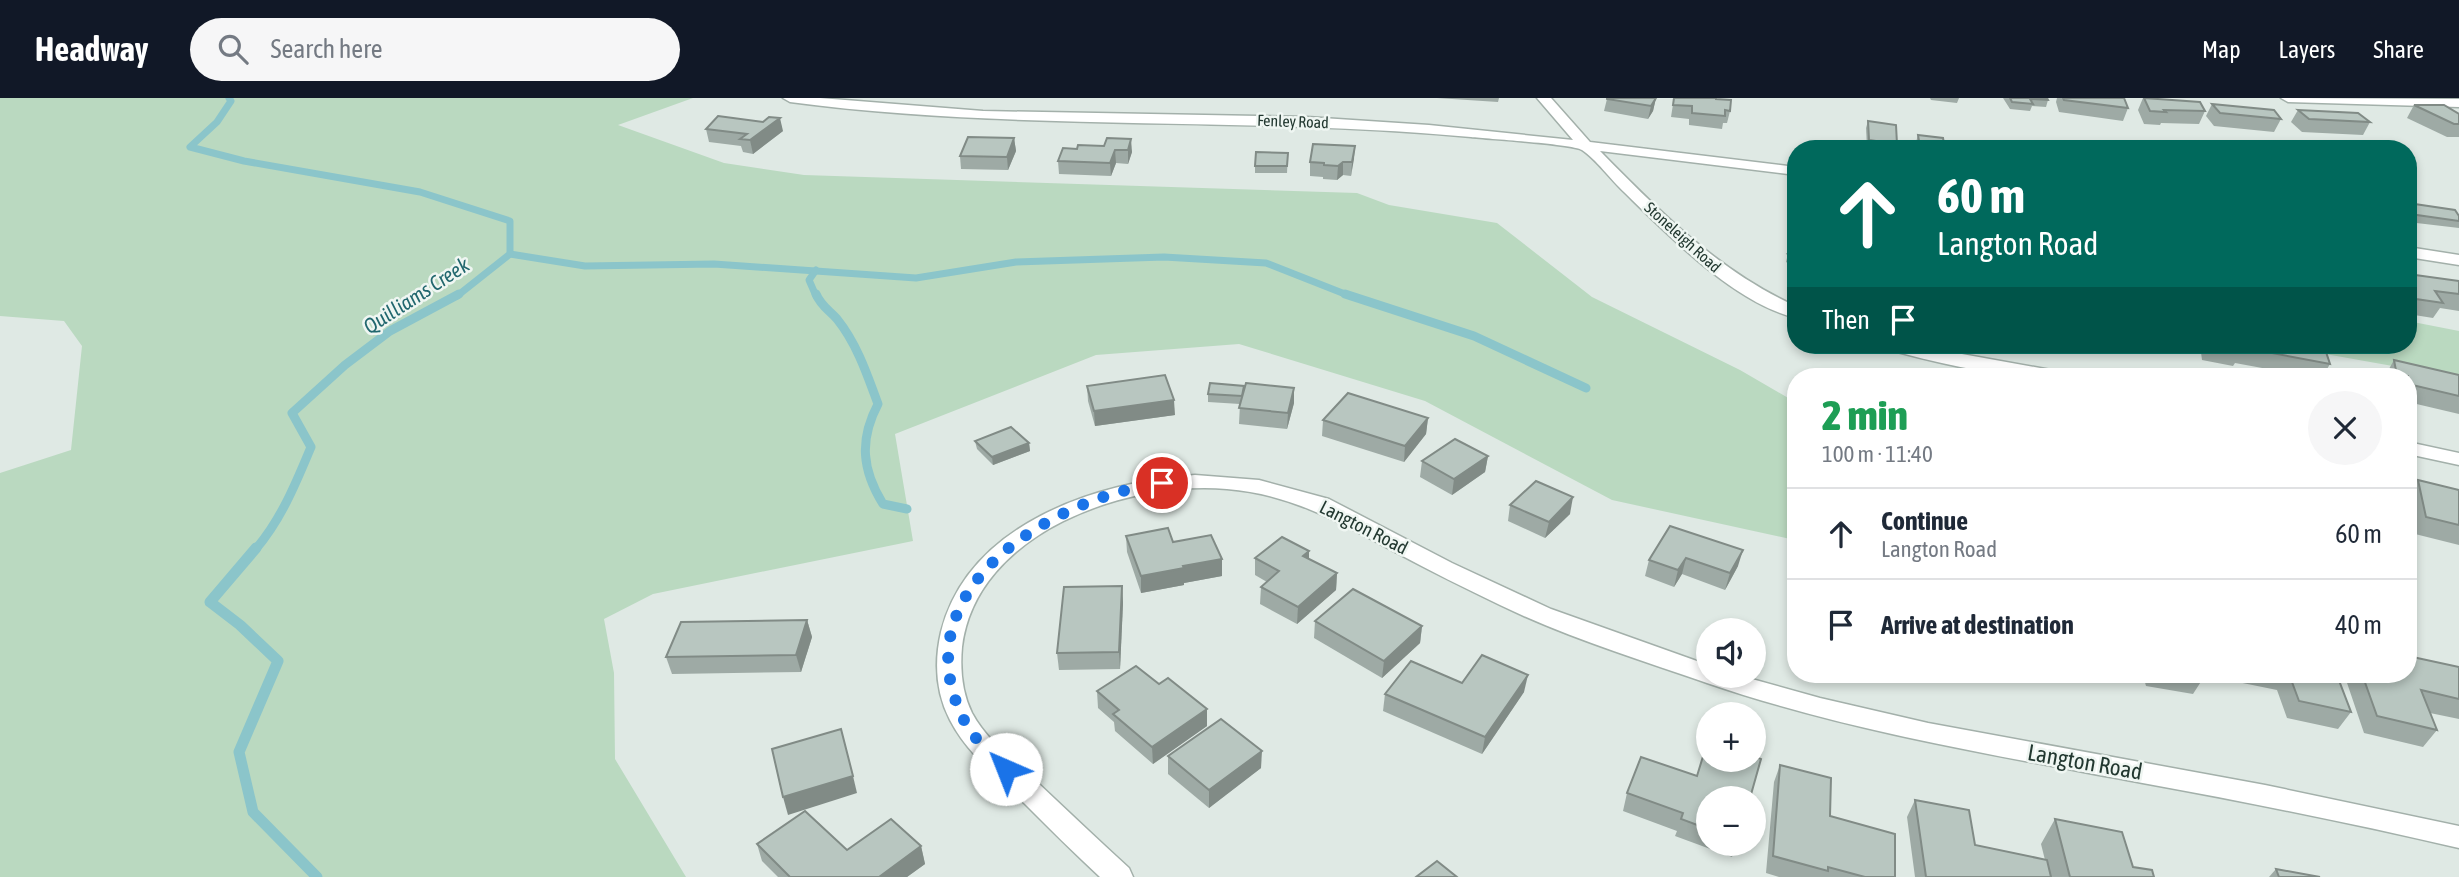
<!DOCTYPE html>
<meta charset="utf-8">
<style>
body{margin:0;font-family:"Asap Condensed",sans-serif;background:#f6f6f7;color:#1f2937;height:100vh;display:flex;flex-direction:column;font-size:26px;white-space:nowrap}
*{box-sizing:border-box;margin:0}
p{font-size:23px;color:#747a83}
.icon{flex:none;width:38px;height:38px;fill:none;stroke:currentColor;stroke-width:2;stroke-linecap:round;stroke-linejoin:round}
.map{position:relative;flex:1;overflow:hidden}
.panel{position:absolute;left:1787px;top:270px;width:630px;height:315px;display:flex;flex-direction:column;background:#fff;border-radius:28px;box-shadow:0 4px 10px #0003}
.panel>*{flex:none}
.banner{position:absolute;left:1787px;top:42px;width:630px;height:214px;border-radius:28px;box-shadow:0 4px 10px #0003;background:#00695c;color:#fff;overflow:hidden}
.controls{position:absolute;left:1696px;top:520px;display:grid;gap:14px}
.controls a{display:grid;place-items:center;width:70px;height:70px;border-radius:50%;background:#fff;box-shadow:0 4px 10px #0003;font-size:35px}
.pin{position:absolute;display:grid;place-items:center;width:60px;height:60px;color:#fff;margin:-30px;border:4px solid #fff;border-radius:50%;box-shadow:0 2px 7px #0007}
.me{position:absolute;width:77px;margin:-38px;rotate:316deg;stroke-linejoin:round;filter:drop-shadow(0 0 5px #0008)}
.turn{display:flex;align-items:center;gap:24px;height:147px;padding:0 35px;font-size:32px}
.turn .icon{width:91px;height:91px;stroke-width:2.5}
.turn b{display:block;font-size:49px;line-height:60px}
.then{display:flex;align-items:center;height:66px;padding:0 35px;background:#0003;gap:14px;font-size:26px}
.round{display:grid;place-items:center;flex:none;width:74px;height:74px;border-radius:37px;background:#f6f6f7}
.summary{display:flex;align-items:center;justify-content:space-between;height:119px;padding:0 35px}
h1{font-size:42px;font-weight:800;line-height:52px;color:#1e9e55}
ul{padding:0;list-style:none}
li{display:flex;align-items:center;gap:21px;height:91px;padding:0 35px;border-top:2px solid #e0e1e3}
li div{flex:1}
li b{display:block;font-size:26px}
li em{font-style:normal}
header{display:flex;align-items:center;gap:42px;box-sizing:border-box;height:98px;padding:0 35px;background:#111827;color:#fff}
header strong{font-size:33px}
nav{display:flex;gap:38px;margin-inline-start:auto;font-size:24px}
.search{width:490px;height:63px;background:#f6f6f7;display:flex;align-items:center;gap:18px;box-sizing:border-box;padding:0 24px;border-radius:38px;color:#747a83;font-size:26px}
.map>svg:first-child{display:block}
.green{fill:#bad9c0}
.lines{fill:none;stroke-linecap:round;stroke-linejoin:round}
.stream-far2{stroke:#8bc5ca;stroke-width:7}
.stream-far1{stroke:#8bc5ca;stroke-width:9}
.stream{stroke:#8bc5ca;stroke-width:11}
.minor-casing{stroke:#a3b0aa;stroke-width:3}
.minor{fill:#fff;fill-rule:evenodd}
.wall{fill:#9eaaa5}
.shaded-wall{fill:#818b86}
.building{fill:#b8c6c0;stroke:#818b86;stroke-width:2}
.route{stroke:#1a73e8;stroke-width:12;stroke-dasharray:0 21.6}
.labels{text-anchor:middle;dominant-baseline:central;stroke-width:5;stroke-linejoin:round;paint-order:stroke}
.far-street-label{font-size:16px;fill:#223830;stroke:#eff6f2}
.street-label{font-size:19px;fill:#223830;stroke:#eff6f2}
.water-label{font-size:21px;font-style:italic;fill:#21676e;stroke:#eff6f2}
.near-street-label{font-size:23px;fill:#223830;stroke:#eff6f2}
</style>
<header>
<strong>Headway</strong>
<div class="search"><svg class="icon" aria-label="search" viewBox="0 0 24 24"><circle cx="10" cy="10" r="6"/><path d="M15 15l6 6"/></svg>Search here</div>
<nav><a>Map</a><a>Layers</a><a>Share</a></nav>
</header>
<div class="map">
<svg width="2459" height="779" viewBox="0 0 2459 779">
<rect width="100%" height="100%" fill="#dfe9e4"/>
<!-- green -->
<g class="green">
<path d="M 0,0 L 693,0 L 618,27 L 724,65 L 804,77 L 1357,95 L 1389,107 L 1497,125 L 1592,199 L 1740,272 L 1795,304 L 1795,442 L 1612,402 L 1425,303 L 1239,246 L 1096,257 L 895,336 L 913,443 L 653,496 L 604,521 L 614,575 L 615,661 L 686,779 L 0,779 L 0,375 L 71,352 L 82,248 L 64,223 L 0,218 Z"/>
<path d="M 2408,223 L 2459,233 L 2459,285 L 2415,272 L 2275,247 L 2408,247 Z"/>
</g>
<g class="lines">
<!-- stream-far2 -->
<g class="stream-far2">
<path d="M 229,0 L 231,3 L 217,24 L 190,49 L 244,63 L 420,94 L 510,123 L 510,156 L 457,198"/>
<path d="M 510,156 L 585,168 L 714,166 L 916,180 L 1016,164 L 1164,159 L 1266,165 L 1350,198"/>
<path d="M 816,172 L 809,182 L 816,198"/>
</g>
<!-- stream-far1 -->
<g class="stream-far1">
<path d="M 816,196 C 821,208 829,212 837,221 C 857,246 867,276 878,306 C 859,342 862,372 883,406 L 907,411"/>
<path d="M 1345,196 L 1474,238 L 1586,290"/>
<path d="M 255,452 C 281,422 296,385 311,349 L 292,315 L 345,267 L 390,233 L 459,196"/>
</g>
<!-- stream -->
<path class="stream" d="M 256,450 L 210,504 L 240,527 L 278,563 L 239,654 L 253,714 L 317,779"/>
<defs>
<g id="minor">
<path d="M 783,0 L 820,0 L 983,13 L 1307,19 L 1429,27 L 1573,42 L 1537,0 L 1551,0 L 1590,44 L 1796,69 L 1796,77 L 1600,53 C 1658,112 1719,174 1796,208 L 1796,220 C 1734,205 1668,137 1624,94 C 1612,83 1595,60 1582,52 C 1573,46 1488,41 1471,39 C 1244,18 1016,34 790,4 Z"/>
<path d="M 2281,0 L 2459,1 L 2459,9 L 2288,4 Z"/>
<path d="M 2408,149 L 2459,157 L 2459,167 L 2408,159 Z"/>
<path d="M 1883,247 L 1912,247 L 2051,272 L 2060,278 C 2002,281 1942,266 1886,251 Z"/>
<path d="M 2408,344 L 2459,355 L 2459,367 L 2408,356 Z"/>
<path d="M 1195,377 L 1259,382 L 1329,401 L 1452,465 L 1551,511 L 1708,567 L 1708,578 L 1741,578 L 1820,600 L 1928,625 L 2265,687 L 2459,728 L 2459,750 C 2356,726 2252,705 2148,686 C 2000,658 1850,634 1707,585 C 1637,561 1566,539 1500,507 C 1465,490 1430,473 1397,455 C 1341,425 1291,396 1227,391 C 1128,382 976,434 962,549 C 960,571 962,595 972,615 C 987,643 1015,664 1038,685 C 1068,713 1098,742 1129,770 L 1133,779 L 1100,779 C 1074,755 1049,730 1024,705 C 997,679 967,655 950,622 C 936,595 934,564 941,534 C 968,426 1096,384 1195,377 Z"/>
</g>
</defs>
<!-- minor casing -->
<use href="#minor" class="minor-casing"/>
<!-- minor -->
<use href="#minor" class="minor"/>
</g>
<!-- wall -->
<g class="wall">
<path d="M 1437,0 L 1499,0 L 1498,4 Z"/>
<path d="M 1656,0 L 1653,13 L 1648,21 L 1604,13 L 1607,1 Z"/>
<path d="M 1674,0 L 1716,1 L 1730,13 L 1727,25 L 1723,25 L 1722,31 L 1689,27 L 1689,21 L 1671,19 Z"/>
<path d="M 1930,0 L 1959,0 L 1957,5 L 1931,2 Z"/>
<path d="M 2003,0 L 2047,0 L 2048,2 L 2046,9 L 2032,8 L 2030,13 L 2010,11 Z"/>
<path d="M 2057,0 L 2124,0 L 2128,10 L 2123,23 L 2059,14 L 2056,4 Z"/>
<path d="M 2143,0 L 2205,13 L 2199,26 L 2161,25 L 2160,27 L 2144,26 L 2138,12 Z"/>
<path d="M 2212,6 L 2281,21 L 2274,34 L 2214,28 L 2206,18 Z"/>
<path d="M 2414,7 L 2459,16 L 2459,39 L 2447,39 L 2407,20 Z"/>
<path d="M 2298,12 L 2370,24 L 2363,37 L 2302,34 L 2291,24 Z"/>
<path d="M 1868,23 L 1897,46 L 1896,51 L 1883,51 L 1867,49 L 1866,30 Z"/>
<path d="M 706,31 L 783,33 L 753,56 L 743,54 L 741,48 L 709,44 Z"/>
<path d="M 1918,37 L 1945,51 L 1917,51 L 1916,44 Z"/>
<path d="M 1014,40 L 1016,53 L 1008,72 L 961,71 L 960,58 Z"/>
<path d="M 1107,40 L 1132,54 L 1128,66 L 1116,65 L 1111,78 L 1059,76 L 1058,63 L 1077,51 L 1104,48 Z"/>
<path d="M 1355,48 L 1351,78 L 1343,77 L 1337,82 L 1323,81 L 1323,79 L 1310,78 L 1310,64 Z"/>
<path d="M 1288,55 L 1287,75 L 1255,75 L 1255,68 Z"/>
<path d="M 2408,105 L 2459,123 L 2459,130 L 2408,124 Z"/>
<path d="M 1796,153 L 1796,170 L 1786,164 L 1788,156 Z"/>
<path d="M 2408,176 L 2459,183 L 2459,213 L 2440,210 L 2433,220 L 2408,216 Z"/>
<path d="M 2130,247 L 2147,247 L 2146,249 Z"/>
<path d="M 2200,247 L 2316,247 L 2330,266 L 2323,278 L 2305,278 L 2235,265 L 2233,268 L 2202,262 Z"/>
<path d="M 2394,262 L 2459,277 L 2459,316 L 2408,304 L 2408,278 L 2385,278 Z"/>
<path d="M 1087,288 L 1175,317 L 1095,328 L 1088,303 Z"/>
<path d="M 1294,290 L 1294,305 L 1287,331 L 1239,326 L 1240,306 L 1208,304 L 1208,296 Z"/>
<path d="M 1428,320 L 1426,336 L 1404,364 L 1322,338 L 1323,322 Z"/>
<path d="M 975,343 L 1029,345 L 1030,353 L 993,367 L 977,351 Z"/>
<path d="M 1488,358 L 1485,374 L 1452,397 L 1420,379 L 1422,363 Z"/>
<path d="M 2418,382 L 2459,392 L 2459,447 L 2415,436 L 2408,404 L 2408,396 Z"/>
<path d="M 1510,407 L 1570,416 L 1545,440 L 1508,423 Z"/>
<path d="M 1670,428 L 1738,468 L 1725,492 L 1682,476 L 1674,489 L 1645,478 L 1649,462 Z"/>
<path d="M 1126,438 L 1173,444 L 1222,461 L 1222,478 L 1184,485 L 1184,487 L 1141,495 L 1127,454 Z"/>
<path d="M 1309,453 L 1309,461 L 1337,475 L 1336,492 L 1297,526 L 1260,506 L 1261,489 L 1267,484 L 1255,477 L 1255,460 Z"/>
<path d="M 1122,488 L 1123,505 L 1120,571 L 1059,572 L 1057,555 Z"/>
<path d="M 807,522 L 812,539 L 801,574 L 672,576 L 666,559 Z"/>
<path d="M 1315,523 L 1422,528 L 1420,545 L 1382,580 L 1314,540 Z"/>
<path d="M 2459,569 L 2459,621 L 2430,615 L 2437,632 L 2423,649 L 2364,635 L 2344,576 L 2408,576 Z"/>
<path d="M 2115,576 L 2203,576 L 2204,579 L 2193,596 L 2146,588 L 2144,581 Z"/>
<path d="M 2212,576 L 2316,576 L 2351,614 L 2338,631 L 2287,620 L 2277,592 L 2213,579 Z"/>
<path d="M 1462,585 L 1524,594 L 1482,656 L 1383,613 L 1385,596 Z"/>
<path d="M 1097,593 L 1207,628 L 1153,666 L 1115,633 L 1114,624 L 1098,610 Z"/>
<path d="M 1168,658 L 1261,670 L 1209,710 L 1168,676 Z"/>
<path d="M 1780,667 L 1830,718 L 1895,779 L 1779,779 L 1766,775 L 1774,684 Z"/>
<path d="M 1627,695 L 1708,700 L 1708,746 L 1737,746 L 1732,759 L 1675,738 L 1677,733 L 1623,713 Z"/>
<path d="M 1915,702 L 1975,747 L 2045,762 L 2041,746 L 2055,721 L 2133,769 L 2154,779 L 1915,779 L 1907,719 Z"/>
<path d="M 757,746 L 847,752 L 921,748 L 925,766 L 907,779 L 778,779 L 762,763 Z"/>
<path d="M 2276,771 L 2320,779 L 2269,779 Z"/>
</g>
<!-- shaded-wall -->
<g class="shaded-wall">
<path d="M 1656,0 L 1653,13 L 1648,21 L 1651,8 Z"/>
<path d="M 780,20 L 783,33 L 753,56 L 750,42 Z"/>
<path d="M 1014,40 L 1016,53 L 1008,72 L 1007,59 Z"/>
<path d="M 1131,41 L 1132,54 L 1128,66 L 1128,52 Z"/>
<path d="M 1355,48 L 1354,61 L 1351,78 L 1352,64 Z"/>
<path d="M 1115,52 L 1116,65 L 1111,78 L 1110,65 Z"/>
<path d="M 1343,64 L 1343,77 L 1337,82 L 1338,68 Z"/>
<path d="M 1294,290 L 1294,305 L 1287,331 L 1288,315 Z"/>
<path d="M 1174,302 L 1175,317 L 1095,328 L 1094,313 Z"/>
<path d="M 1428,320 L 1426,336 L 1404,364 L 1405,348 Z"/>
<path d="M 1029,345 L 1030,353 L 993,367 L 992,359 Z"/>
<path d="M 1488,358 L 1485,374 L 1452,397 L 1454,381 Z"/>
<path d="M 1573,399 L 1570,416 L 1545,440 L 1549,424 Z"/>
<path d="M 1743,452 L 1738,468 L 1725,492 L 1730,475 Z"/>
<path d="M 1309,453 L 1309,470 L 1303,458 Z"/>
<path d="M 1686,460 L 1682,476 L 1674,489 L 1678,472 Z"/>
<path d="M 1222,461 L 1222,478 L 1184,485 L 1184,487 L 1141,495 L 1141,478 L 1183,468 Z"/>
<path d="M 1337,475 L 1336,492 L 1297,526 L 1298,509 Z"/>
<path d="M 1122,488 L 1123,505 L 1120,571 L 1119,554 Z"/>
<path d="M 807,522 L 812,539 L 801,574 L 796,557 Z"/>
<path d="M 1422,528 L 1420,545 L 1382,580 L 1384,563 Z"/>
<path d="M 1528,577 L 1524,594 L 1482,656 L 1485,639 Z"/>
<path d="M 1207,611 L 1207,628 L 1153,666 L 1152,649 Z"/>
<path d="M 1262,653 L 1261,670 L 1209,710 L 1209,692 Z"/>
<path d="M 853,678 L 857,695 L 788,717 L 783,699 Z"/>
<path d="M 921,748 L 925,766 L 907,779 L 879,779 Z"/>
</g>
<!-- building -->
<g class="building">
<path d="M 1607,0 L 1656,0 L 1651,8 L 1607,1 Z"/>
<path d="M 1674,0 L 1716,0 L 1716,1 L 1731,2 L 1730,13 L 1725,12 L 1725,18 L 1692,15 L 1692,8 L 1673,7 Z"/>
<path d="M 2010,0 L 2047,0 L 2048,2 L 2030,1 L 2033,6 L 2012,4 Z"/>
<path d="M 2063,0 L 2124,0 L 2128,10 L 2064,2 Z"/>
<path d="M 2144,0 L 2200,4 L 2205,13 L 2164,12 L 2166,14 L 2150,13 Z"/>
<path d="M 2212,6 L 2274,12 L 2281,21 L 2220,15 Z"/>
<path d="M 2414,7 L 2444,7 L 2459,16 L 2459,26 L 2454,26 Z"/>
<path d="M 2298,12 L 2358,15 L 2370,24 L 2309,21 Z"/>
<path d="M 718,18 L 763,24 L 769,19 L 780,20 L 750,42 L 740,41 L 747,36 L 706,31 Z"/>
<path d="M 1868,23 L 1896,27 L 1897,46 L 1869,42 Z"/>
<path d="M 1918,37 L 1943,40 L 1945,51 L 1920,49 Z"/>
<path d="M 968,39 L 1014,40 L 1007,59 L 960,58 Z"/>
<path d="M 1107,40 L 1131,41 L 1128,52 L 1115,52 L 1110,65 L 1058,63 L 1063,50 L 1077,51 L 1078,47 L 1104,48 Z"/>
<path d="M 1313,46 L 1355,48 L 1352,64 L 1343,64 L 1338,68 L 1324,67 L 1324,65 L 1310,64 Z"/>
<path d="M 1256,54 L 1288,55 L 1287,68 L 1255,68 Z"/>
<path d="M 2408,105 L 2455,112 L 2459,118 L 2459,123 L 2410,116 L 2408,113 Z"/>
<path d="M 1796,153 L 1796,161 L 1788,156 Z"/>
<path d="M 2408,176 L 2459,183 L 2459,196 L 2435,193 L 2443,205 L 2416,201 L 2408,187 Z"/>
<path d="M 2211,247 L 2316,247 L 2324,248 L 2330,266 L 2240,249 L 2241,253 Z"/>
<path d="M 2394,262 L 2459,277 L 2459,298 L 2408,286 L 2408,278 L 2397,278 Z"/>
<path d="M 1165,277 L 1174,302 L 1094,313 L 1087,288 Z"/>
<path d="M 1210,285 L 1244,288 L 1242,298 L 1208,296 Z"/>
<path d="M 1246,285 L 1294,290 L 1288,315 L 1239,310 Z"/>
<path d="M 1348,295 L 1428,320 L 1405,348 L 1323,322 Z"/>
<path d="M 1011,329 L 1029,345 L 992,359 L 975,343 Z"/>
<path d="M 1455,341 L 1488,358 L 1454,381 L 1422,363 Z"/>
<path d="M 2418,382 L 2459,392 L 2459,427 L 2426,419 Z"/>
<path d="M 1536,383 L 1573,399 L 1549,424 L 1510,407 Z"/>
<path d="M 1670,428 L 1743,452 L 1730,475 L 1686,460 L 1678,472 L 1649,462 Z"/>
<path d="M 1168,430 L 1173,444 L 1211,437 L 1222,461 L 1183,468 L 1184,470 L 1141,478 L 1126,438 Z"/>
<path d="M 1282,439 L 1309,453 L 1303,458 L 1337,475 L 1298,509 L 1261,489 L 1279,473 L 1255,460 Z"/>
<path d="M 1122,488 L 1119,554 L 1057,555 L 1064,489 Z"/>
<path d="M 1353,491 L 1422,528 L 1384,563 L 1315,523 Z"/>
<path d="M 807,522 L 796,557 L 666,559 L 681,524 Z"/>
<path d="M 1482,557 L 1528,577 L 1485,639 L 1385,596 L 1411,563 L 1462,585 Z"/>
<path d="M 2408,558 L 2459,569 L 2459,601 L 2421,592 L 2437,632 L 2377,618 L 2362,576 L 2408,576 Z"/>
<path d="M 1136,568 L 1159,586 L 1168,580 L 1207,611 L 1152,649 L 1113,616 L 1119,612 L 1097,593 Z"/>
<path d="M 2183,576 L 2203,576 L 2204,579 Z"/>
<path d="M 2289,576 L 2316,576 L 2338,580 L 2351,614 L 2299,603 Z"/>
<path d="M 1221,621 L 1262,653 L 1209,692 L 1168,658 Z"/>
<path d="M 841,631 L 853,678 L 783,699 L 772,651 Z"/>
<path d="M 1708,642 L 1708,662 L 1754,662 L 1754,658 L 1761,661 L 1750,700 L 1708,700 L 1708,731 L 1681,721 L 1683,715 L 1627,695 L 1641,659 L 1697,678 Z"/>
<path d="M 1780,667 L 1831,680 L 1830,718 L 1895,736 L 1895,779 L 1865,779 L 1828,769 L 1828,773 L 1773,758 Z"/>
<path d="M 1915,702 L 1969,712 L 1975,747 L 2047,762 L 2051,779 L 1926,779 Z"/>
<path d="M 805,713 L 847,752 L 891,721 L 921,748 L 879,779 L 790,779 L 757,746 Z"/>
<path d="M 2055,721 L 2122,734 L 2133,769 L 2152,772 L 2154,779 L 2070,779 Z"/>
<path d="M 1437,763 L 1457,779 L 1416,779 Z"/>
<path d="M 2276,771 L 2320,779 L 2279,779 Z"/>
</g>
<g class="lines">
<!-- route -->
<path class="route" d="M 1006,671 C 990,656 971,638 962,618 C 901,489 1055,399 1162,385"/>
</g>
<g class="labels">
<!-- far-street labels -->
<g class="far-street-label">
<text transform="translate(1293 23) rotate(2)">Fenley Road</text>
<text transform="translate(1683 139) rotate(42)">Stoneleigh Road</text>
</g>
<!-- street labels -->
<g class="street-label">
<text transform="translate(1364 429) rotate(27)">Langton Road</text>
</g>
<!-- water labels -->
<g class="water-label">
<text transform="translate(416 197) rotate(-33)">Quilliams Creek</text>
</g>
<!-- near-street labels -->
<g class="near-street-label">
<text transform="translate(2085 664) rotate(10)">Langton Road</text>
</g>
</g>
</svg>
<div class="controls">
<a><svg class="icon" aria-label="sound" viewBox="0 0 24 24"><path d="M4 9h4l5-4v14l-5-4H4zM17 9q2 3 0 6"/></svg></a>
<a>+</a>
<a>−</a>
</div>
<div class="pin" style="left:1162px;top:385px;background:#d93025"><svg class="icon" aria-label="arrive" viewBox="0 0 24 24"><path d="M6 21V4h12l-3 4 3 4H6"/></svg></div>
<svg class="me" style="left:1006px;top:671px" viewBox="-20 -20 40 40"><circle r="19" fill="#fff"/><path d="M0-13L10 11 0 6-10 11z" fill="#1a73e8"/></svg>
<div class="banner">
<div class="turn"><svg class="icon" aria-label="ahead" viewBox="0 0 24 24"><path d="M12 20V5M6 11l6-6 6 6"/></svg><div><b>60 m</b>Langton Road</div></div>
<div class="then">Then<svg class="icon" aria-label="arrive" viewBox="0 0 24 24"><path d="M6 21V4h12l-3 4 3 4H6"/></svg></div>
</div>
<section class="panel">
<div class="summary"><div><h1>2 min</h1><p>100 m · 11:40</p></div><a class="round"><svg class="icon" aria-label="close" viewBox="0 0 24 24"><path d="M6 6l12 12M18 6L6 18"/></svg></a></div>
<ul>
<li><svg class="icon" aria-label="ahead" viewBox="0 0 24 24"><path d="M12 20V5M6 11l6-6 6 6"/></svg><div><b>Continue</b><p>Langton Road</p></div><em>60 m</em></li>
<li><svg class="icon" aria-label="arrive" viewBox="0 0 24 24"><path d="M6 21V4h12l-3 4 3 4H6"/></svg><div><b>Arrive at destination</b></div><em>40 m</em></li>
</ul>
</section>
</div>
